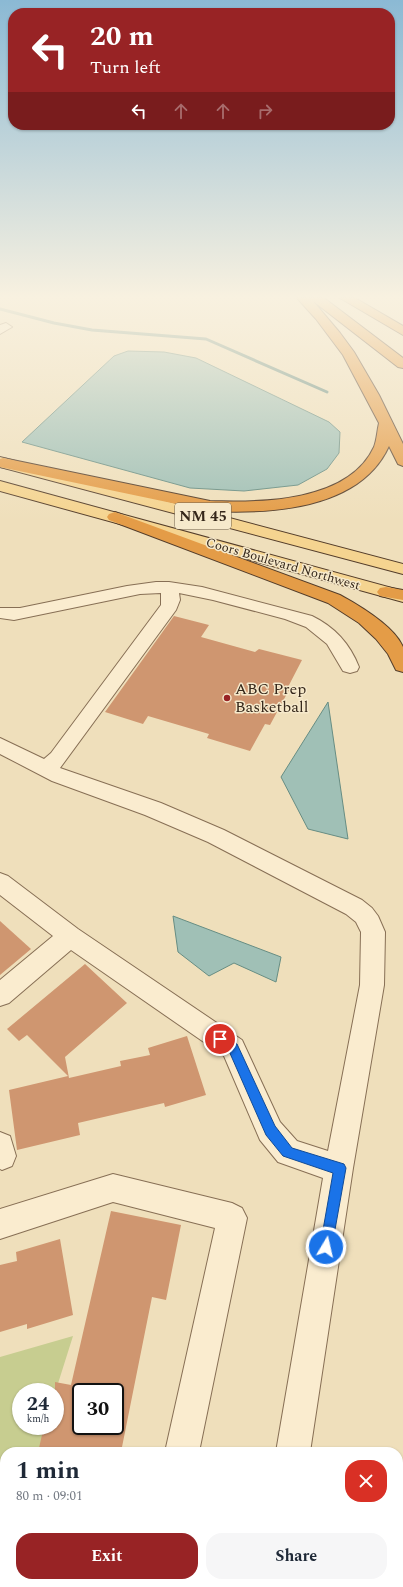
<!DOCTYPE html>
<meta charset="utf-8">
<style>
body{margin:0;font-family:Spectral,serif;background:#f6f6f7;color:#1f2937;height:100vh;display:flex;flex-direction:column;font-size:15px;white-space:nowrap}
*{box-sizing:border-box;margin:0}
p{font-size:13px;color:#747a83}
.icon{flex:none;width:22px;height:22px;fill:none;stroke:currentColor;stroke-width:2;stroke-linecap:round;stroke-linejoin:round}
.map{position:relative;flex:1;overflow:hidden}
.side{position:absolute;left:0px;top:1447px;width:403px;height:140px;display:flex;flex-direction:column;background:#fff;border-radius:16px 16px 0 0;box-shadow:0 1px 3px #0004}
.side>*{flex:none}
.top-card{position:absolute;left:8px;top:8px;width:387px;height:122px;border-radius:16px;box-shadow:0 1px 3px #0004;background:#982325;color:#fff;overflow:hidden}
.speed{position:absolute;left:12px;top:1383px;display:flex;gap:8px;font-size:20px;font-weight:700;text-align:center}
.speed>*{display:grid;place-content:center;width:52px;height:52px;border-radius:50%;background:#fff;box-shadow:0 1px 3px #0004;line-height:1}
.speed small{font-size:10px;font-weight:400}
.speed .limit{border:2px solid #111;border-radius:6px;background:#fff;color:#111}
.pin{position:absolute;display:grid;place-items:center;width:34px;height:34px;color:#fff;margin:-17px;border:2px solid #fff;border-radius:50%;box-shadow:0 1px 4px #0007}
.me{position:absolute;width:44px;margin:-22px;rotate:9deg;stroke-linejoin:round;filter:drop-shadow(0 0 3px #0008)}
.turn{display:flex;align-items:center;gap:14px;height:84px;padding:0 16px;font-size:18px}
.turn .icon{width:52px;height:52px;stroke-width:2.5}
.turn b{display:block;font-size:28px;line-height:34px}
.lanes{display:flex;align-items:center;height:38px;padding:0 16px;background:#0003;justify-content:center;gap:20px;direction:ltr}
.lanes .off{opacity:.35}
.round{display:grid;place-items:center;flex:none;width:42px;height:42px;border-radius:16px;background:#f6f6f7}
.summary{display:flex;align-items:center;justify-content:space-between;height:68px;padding:0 16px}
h1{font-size:24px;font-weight:700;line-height:30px}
.action{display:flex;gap:8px;margin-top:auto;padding:8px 16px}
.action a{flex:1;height:46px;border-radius:16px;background:#982325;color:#fff;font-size:16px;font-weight:700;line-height:46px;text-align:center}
.action a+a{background:#f6f6f7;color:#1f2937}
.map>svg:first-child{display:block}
.green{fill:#c7cd90}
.water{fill:#a0c0b6;stroke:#678d83}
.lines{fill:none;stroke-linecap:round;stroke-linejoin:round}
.stream{stroke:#678d83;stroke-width:3}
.building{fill:#cf9670;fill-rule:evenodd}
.minor-casing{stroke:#876f55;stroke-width:2}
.major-casing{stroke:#543d2a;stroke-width:2}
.highway-casing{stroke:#543d2a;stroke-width:2}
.minor{fill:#faeccf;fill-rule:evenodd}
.major{fill:#f5d490;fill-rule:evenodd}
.highway{fill:#e49c47;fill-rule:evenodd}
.route{fill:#1a73e8;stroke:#114b97}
.poi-dot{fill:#982325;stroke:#f6e9cb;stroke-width:1.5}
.labels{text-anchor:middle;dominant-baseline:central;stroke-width:3;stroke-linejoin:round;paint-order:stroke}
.far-street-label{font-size:13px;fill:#35271a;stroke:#f6e9cb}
.shield{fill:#f6e9cb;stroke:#6f614f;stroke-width:1}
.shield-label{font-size:15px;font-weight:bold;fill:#35271a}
.poi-label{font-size:16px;fill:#35271a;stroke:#f6e9cb;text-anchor:start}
</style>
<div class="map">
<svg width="403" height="1587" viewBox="0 0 403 1587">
<rect width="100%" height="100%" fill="#efdfbb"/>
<!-- green -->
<path class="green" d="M 73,1336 L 55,1393 L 21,1392 L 21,1426 L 46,1426 L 44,1452 L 5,1452 L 5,1512 L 0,1514 L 0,1357 Z"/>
<!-- water -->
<g class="water">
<path d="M 128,351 L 164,352 L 196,358 L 329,422 L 340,432 L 339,453 L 327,469 L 298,485 L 244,491 L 190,488 L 22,442 L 114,356 Z"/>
<path d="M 328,702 L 348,839 L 308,829 L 281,777 Z"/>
<path d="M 173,916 L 281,957 L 276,982 L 234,963 L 209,976 L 178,952 Z"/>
</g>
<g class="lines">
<!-- stream -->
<path class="stream" d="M 0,309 L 54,323 L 92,330 L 206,339 L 327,392"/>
</g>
<!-- building -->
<g class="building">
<path d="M 174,616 L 209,625 L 201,637 L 255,652 L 259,649 L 302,660 L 288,687 L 290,688 L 270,725 L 265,724 L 250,751 L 207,738 L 209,734 L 148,716 L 143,724 L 105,712 Z"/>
<path d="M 0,921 L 31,949 L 0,975 Z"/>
<path d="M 85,964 L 127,1003 L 65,1057 L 69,1078 L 121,1066 L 120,1061 L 150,1055 L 148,1048 L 187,1036 L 206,1095 L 165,1107 L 164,1103 L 78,1123 L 80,1135 L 17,1150 L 9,1090 L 68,1076 L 27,1035 L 19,1041 L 7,1029 Z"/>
<path d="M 111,1211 L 181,1225 L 166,1300 L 152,1297 L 121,1452 L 57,1452 L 39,1448 L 44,1426 L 55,1426 L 55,1382 L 71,1385 ZM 81,1392 L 115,1392 L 115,1426 L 81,1426 Z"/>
<path d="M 60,1239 L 73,1315 L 27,1329 L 27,1324 L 0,1332 L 0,1265 L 17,1261 L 16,1252 Z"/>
</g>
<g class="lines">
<defs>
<g id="minor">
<path d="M 6,323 L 12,327 L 0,334 L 0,325 Z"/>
<path d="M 156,582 L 169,582 L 202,587 L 312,616 C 335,627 350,644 359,667 L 357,671 L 350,673 L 343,671 L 327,644 L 306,627 L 285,619 L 213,600 L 179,593 L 180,600 L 176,610 L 60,768 L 161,803 L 224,830 L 362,900 L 372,908 L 378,916 L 385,932 L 384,985 L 353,1168 L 310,1452 L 276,1452 L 323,1178 L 278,1162 L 260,1140 L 224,1056 L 71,950 L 9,1003 L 0,1006 L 0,980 L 53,936 L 0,895 L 0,873 L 8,876 L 78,929 L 242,1040 L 280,1122 L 297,1141 L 328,1151 L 360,985 L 361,932 L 356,922 L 346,914 L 208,842 L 145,815 L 52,781 L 0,754 L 0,738 L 44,759 L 51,753 L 161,605 L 161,593 L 140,594 L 14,620 L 0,618 L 0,608 L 20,608 L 127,586 Z"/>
<path d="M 0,1132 L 10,1136 L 16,1156 L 12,1166 L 2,1170 L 0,1169 Z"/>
<path d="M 113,1174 L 232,1203 L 242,1208 L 247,1218 L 199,1452 L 165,1452 L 215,1228 L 113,1202 L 0,1239 L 0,1209 Z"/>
<path d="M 137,1582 L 173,1582 L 172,1587 L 136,1587 Z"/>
<rect x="253" y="1582" width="36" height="5"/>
</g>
<g id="major">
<path d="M 0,457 L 403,564 L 403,574 L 0,467 Z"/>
<path d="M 0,481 L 403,591 L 403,602 L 0,491 Z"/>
</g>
<g id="highway">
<path d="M 297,298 L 324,298 L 403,358 L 403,368 L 398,367 L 313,301 L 340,333 L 354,352 L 379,395 L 403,444 L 403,466 L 398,464 L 389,446 C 360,510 270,514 210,511 L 0,467 L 0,459 L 3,458 L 210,501 C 261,503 349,502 374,447 C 377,439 377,431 379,423 L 343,355 L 316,319 Z"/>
<path d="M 340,298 L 355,298 L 403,326 L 403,335 Z"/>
<path d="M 115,512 L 340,595 C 360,606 394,626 403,647 C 403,654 403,665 403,672 L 396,670 L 388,654 L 376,639 L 359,623 L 328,603 L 109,520 L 107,517 L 109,514 Z"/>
<path d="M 386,587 L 403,590 L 403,600 L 380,596 L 377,592 L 380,588 Z"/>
</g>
</defs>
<!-- minor casing -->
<use href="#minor" class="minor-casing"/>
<!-- major casing -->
<use href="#major" class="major-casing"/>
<!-- highway casing -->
<use href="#highway" class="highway-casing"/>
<!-- minor -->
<use href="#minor" class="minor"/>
<!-- major -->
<use href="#major" class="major"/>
<!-- highway -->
<use href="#highway" class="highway"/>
</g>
<!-- sky -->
<linearGradient id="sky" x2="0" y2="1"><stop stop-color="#8bb9d4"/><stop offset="0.57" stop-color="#f8f1e0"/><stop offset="1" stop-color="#f8f1e0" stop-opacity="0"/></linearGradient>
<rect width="403" height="521" fill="url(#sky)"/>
<!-- route -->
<path class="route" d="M 220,1034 L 237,1044 L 275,1126 L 292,1148 L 344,1164 L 346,1168 L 331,1252 L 326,1253 L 322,1252 L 320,1247 L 333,1173 L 283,1156 L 266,1135 L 229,1051 L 217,1043 L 215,1039 L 217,1036 Z"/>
<!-- markers -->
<circle class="poi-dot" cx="227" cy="698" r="4"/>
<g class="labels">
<!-- far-street labels -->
<g class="far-street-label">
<text transform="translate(283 564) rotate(16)">Coors Boulevard Northwest</text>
</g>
<!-- shield labels -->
<rect class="shield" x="175" y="503" width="56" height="26" rx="3"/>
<g class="shield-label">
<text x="203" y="516">NM 45</text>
</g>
<!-- poi labels -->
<g class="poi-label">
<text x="235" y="689">ABC Prep<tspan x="235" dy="18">Basketball</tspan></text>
</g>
</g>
</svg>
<div class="speed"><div>24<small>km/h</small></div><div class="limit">30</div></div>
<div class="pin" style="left:220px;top:1039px;background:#d93025"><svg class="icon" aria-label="arrive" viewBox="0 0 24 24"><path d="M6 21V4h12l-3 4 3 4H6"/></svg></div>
<svg class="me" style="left:326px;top:1247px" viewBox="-20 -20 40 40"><circle r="17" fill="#1a73e8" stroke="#fff" stroke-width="3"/><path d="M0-11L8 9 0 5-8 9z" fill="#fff"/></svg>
<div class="top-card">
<div class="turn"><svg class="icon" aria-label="left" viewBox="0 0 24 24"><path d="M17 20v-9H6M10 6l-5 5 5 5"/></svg><div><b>20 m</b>Turn left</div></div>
<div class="lanes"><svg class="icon" aria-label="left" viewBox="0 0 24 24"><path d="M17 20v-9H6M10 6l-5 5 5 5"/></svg><svg class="icon off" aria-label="ahead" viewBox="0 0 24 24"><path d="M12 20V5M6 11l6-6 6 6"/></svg><svg class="icon off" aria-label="ahead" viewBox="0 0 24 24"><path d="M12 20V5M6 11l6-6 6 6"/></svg><svg class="icon off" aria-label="right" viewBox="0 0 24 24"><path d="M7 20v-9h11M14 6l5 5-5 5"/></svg></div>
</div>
<section class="side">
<div class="summary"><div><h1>1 min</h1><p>80 m · 09:01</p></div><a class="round" style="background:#d93025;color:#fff"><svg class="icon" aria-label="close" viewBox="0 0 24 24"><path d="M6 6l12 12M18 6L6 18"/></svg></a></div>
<div class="action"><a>Exit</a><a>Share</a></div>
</section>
</div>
